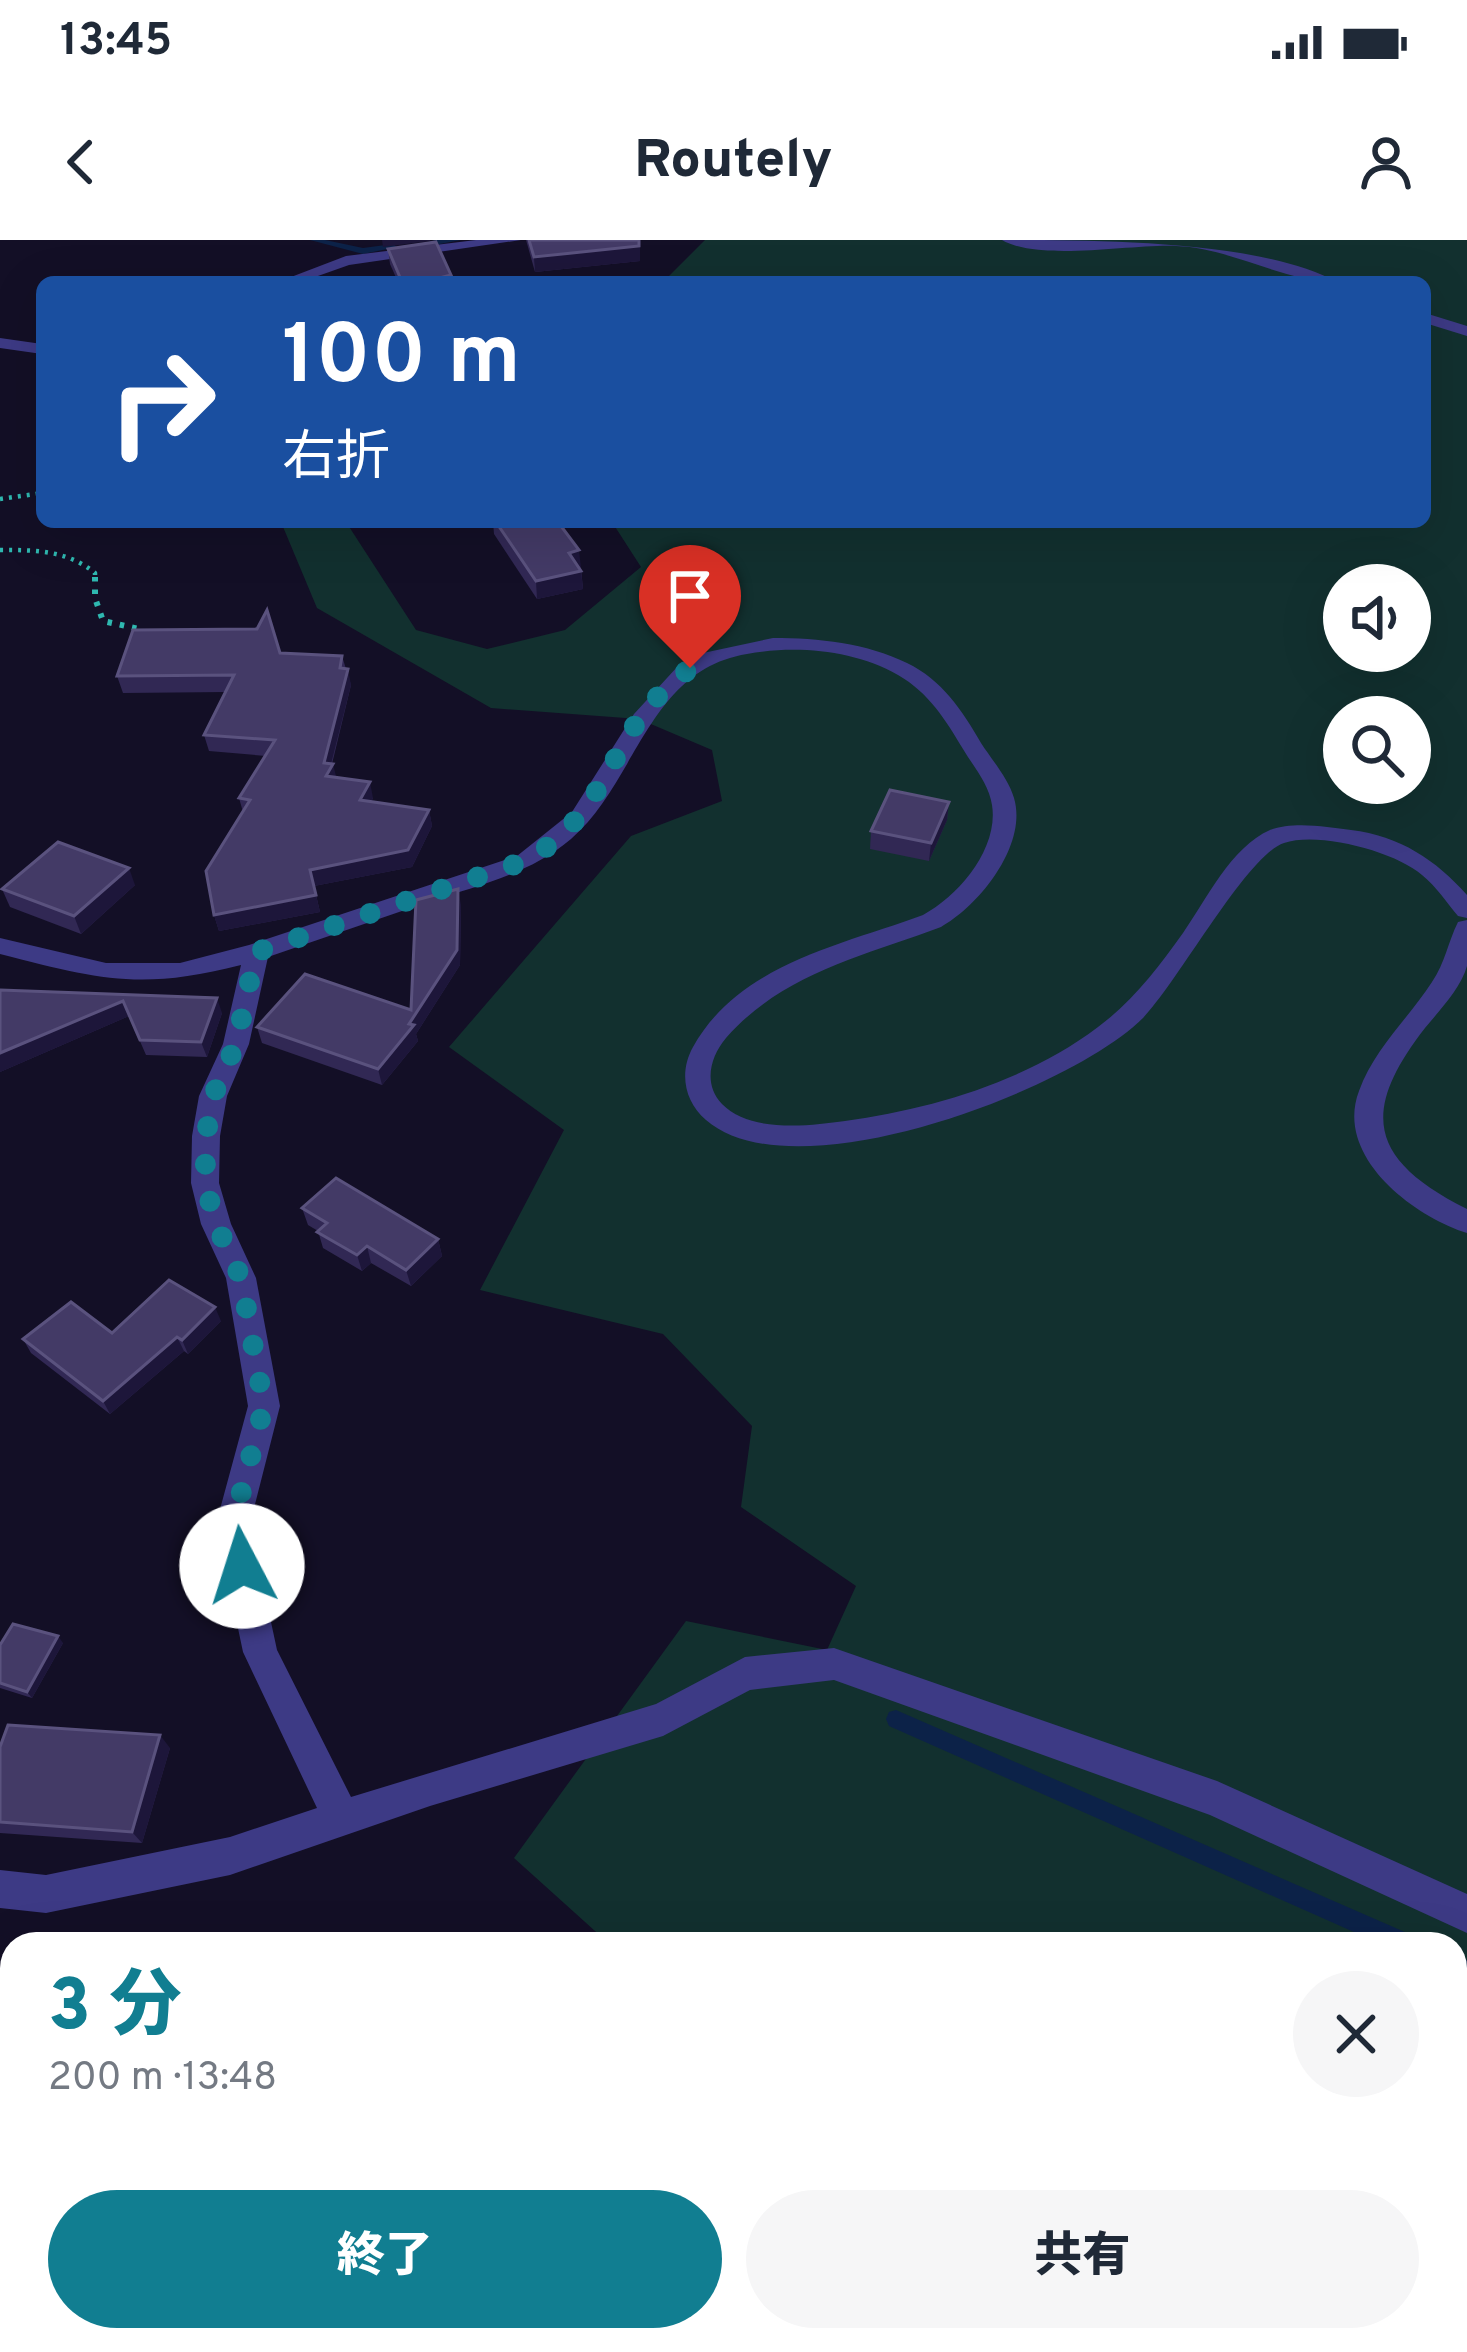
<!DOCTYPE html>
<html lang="ja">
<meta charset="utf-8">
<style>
body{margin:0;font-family:Overpass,"Noto Sans JP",sans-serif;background:#f6f6f7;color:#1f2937;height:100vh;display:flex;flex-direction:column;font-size:45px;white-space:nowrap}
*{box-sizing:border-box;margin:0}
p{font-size:39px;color:#747a83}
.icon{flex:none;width:66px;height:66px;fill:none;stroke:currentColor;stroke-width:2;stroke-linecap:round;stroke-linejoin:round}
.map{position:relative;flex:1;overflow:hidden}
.drawer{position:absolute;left:0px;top:1692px;width:1467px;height:420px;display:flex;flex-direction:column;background:#fff;border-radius:36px 36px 0 0;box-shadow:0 12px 48px #0002}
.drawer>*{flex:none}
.top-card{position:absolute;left:36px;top:36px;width:1395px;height:252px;border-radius:18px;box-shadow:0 12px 48px #0002;background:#1a4fa0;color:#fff;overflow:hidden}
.buttons{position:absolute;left:1323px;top:324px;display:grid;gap:24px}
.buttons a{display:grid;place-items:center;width:108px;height:108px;border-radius:50%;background:#fff;box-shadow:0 12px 48px #0002;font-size:60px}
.pin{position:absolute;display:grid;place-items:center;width:102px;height:102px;color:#fff;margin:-123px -51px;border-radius:50% 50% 50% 0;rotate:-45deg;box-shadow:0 0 12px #0007}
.pin .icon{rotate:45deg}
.me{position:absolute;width:132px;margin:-66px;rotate:355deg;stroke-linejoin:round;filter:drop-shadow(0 0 9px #0008)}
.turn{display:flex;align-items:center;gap:42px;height:252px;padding:0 48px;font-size:54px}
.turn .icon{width:156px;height:156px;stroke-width:2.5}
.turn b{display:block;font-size:84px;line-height:102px}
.round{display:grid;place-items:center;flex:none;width:126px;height:126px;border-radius:63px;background:#f6f6f7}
.head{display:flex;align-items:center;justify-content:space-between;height:204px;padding:0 48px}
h1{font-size:72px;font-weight:800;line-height:90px;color:#117e91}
.cta{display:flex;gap:24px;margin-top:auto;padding:24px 48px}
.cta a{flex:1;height:138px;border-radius:72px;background:#117e91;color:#fff;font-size:48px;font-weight:800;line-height:138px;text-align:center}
.cta a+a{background:#f6f6f7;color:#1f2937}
.status{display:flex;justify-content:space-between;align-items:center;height:84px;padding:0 60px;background:#fff;direction:ltr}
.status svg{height:33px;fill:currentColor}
header{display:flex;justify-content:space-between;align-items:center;height:156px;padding:0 48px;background:#fff;font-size:54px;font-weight:800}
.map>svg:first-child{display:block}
.green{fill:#12302f;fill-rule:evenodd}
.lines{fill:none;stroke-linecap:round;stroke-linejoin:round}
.stream{fill:#0c2248;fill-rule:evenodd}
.path-far1{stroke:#2fb8b0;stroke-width:4.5;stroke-dasharray:3 6;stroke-linecap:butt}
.path{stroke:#2fb8b0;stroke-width:6;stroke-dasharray:4.5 8;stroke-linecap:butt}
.minor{fill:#3d3a85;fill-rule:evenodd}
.wall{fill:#312854}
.shaded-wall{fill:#1d163a}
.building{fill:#433a66;stroke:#5a527e;stroke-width:3}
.route{stroke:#117e91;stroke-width:21;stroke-dasharray:0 37.8}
</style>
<div class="status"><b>13:45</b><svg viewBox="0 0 49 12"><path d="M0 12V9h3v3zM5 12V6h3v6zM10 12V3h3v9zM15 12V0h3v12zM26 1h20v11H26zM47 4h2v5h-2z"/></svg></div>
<header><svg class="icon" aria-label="back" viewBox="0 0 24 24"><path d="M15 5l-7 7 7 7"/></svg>Routely<svg class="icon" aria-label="person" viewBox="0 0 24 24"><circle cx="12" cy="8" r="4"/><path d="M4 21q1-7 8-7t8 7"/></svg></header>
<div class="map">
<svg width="1467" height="2112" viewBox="0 0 1467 2112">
<rect width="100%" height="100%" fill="#130f26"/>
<!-- green -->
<path class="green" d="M 705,0 L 1467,0 L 1467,2112 L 0,2112 L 0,1934 L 12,1925 L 12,2100 L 1455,2100 L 1455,1704 L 545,1704 L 554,1698 L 605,1700 L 514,1618 L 686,1381 L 827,1410 L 856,1346 L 741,1267 L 752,1186 L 663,1094 L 480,1050 L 564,890 L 449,807 L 631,596 L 722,561 L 712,510 L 639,479 L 491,468 L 317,368 L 281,282 L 346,282 L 416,390 L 487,409 L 565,390 L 641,327 L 612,282 L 1425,282 L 1425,42 L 637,42 L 668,37 ZM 1344,345 L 1410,345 L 1410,411 L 1344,411 ZM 1344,477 L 1410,477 L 1410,543 L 1344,543 Z"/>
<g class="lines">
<!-- stream -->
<g class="stream">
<path d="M 310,0 L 325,0 L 363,8 L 393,4 L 397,7 L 363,14 Z"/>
<path d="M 436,0 L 461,0 L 424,7 L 420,4 Z"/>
<path d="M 896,1470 L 1414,1696 L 1417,1704 L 1381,1704 L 889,1486 L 886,1479 L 889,1472 Z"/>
<path d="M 1455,1714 L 1467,1720 L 1467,1742 L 1455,1736 Z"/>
</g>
<!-- path-far1 -->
<g class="path-far1">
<path d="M 0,259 L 42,253"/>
<path d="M 0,310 C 35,310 67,310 95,333 L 95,340"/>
</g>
<!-- path -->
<path class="path" d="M 95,337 L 95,358 L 103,381 L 144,390"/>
<!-- minor -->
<g class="minor">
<path d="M 476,0 L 521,0 L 349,25 L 301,42 L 278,42 L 346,16 Z"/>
<path d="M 1002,0 C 1096,0 1259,0 1337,42 C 1283,42 1232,8 1176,6 C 1131,4 1039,22 1002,0 Z"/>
<path d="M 1425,73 L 1467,86 L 1467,96 L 1425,83 Z"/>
<path d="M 0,98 L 42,104 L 42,114 L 0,108 Z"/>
<path d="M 773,398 C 819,398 866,403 907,423 C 942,440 962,470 981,503 C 992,520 1008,538 1014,558 C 1028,605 979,666 941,687 C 864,716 783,733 726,798 C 710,817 703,844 722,864 C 750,893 809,886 845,881 C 932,869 1027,841 1098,787 C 1132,762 1158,728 1183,693 C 1206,660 1231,607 1270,590 C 1294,581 1327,587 1351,590 C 1400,596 1436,620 1467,655 L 1467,678 L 1458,676 C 1447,663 1436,646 1422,635 C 1396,612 1319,591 1284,603 C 1247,615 1178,742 1143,778 C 1071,850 793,956 706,880 C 684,861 679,832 693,807 C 739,724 842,705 923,675 C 959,656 999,608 992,565 C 989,544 973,526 963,509 C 945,479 929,453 898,435 C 854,410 796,405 747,414 C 648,430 637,542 571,599 C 531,633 480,645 431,661 C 377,680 322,698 268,717 L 249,804 L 227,856 L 220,896 L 219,943 L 231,984 L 256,1038 L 280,1166 L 250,1284 L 277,1410 L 351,1557 L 656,1464 L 745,1417 L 834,1408 L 1217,1541 L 1467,1654 L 1467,1693 L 1210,1575 L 834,1440 L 750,1450 L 663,1496 L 430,1566 L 230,1635 L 46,1673 L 0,1668 L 0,1630 L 46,1635 L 230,1597 L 317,1568 L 243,1412 L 216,1284 L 248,1166 L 226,1038 L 201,984 L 191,943 L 192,896 L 199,856 L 223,804 L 241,725 C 140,751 98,739 0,714 L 0,698 L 106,723 L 180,723 L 249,705 L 517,616 L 572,572 L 634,474 L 678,426 L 703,413 Z"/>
<path d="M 1467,680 C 1467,694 1467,713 1467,726 C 1461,748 1439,771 1425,788 C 1359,873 1370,920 1467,969 L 1467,993 C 1413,976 1334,916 1359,851 C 1374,809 1408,779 1432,742 C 1445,723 1448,702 1458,682 Z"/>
</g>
</g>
<!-- wall -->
<g class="wall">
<path d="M 526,0 L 640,0 L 640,21 L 535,32 Z"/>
<path d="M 388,9 L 451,35 L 452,42 L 398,42 L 390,24 Z"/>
<path d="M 493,282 L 558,282 L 581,328 L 583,349 L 537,359 L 494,294 Z"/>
<path d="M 257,389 L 280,413 L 342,416 L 351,445 L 332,524 L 336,538 L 373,558 L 371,562 L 429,570 L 432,586 L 412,627 L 314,646 L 320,672 L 219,691 L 214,675 L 243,572 L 239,558 L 266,516 L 209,511 L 204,495 L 226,452 L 123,453 L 117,436 Z"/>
<path d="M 949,562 L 947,580 L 929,621 L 870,609 L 871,591 Z"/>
<path d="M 135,645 L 81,694 L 10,667 L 2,649 Z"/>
<path d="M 461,665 L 460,725 L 416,794 L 418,801 L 382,845 L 262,803 L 257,787 L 411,770 Z"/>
<path d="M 0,750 L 222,773 L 207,817 L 146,815 L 129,776 L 0,832 Z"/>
<path d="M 302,968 L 438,999 L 442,1016 L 411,1046 L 371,1023 L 362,1031 L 323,1008 L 318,991 L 308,985 Z"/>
<path d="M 221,1081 L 188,1114 L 184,1111 L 110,1174 L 31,1113 L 23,1099 L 112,1093 Z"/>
<path d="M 63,1403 L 32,1458 L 0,1448 L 0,1405 Z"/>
<path d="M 0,1507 L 170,1508 L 142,1603 L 0,1593 Z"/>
</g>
<!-- shaded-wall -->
<g class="shaded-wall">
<path d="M 382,0 L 430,0 L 430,1 L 383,7 Z"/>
<path d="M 640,0 L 640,21 L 535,32 L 534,17 Z"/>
<path d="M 451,35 L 452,42 L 424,42 Z"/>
<path d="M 579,310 L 581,328 L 570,330 L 569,313 Z"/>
<path d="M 581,331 L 583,349 L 537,359 L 536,341 Z"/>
<path d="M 348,429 L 351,445 L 330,528 L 333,524 L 337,540 L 330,552 L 324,523 Z"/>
<path d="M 370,542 L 373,558 L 364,577 L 360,560 Z"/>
<path d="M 949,562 L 947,580 L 929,621 L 931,603 Z"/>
<path d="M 429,570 L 432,586 L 412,627 L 314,646 L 310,630 Z"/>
<path d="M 129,628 L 135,645 L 81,694 L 74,676 Z"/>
<path d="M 458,649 L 461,665 L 460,725 L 416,794 L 418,801 L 382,845 L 378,829 L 409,784 Z"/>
<path d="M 316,655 L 320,672 L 219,691 L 214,675 Z"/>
<path d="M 217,758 L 222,773 L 207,817 L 201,802 Z"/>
<path d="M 123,761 L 129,776 L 0,832 L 0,813 Z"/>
<path d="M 438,999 L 442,1016 L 411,1046 L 406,1030 Z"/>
<path d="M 367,1006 L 371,1023 L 362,1031 L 357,1015 Z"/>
<path d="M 215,1067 L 221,1081 L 188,1114 L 182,1100 Z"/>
<path d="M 177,1097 L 184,1111 L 110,1174 L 103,1161 Z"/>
<path d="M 58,1396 L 63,1403 L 32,1458 L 27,1452 Z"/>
<path d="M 160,1495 L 170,1508 L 142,1603 L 132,1592 Z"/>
</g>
<!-- building -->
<g class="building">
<path d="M 529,0 L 639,0 L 639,6 L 534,17 Z"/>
<path d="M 436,2 L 451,35 L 424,42 L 402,42 L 388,9 Z"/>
<path d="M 496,282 L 558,282 L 579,310 L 569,313 L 581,331 L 536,341 Z"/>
<path d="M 267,370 L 280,413 L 342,416 L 340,428 L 348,429 L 324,523 L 333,524 L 326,536 L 370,542 L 360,560 L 429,570 L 408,610 L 310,630 L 316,655 L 214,675 L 206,631 L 250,560 L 239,558 L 275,500 L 204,495 L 234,435 L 117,436 L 133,390 L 257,389 Z"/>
<path d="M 890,550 L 949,562 L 931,603 L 871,591 Z"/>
<path d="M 58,602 L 129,628 L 74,676 L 2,649 Z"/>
<path d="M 458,649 L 457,710 L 409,784 L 414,785 L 378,829 L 257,787 L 305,734 L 411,770 L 416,660 Z"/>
<path d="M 0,750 L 217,758 L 201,802 L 140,800 L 123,761 L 0,813 Z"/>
<path d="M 336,938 L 438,999 L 406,1030 L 367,1006 L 357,1015 L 317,992 L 327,983 L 302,968 Z"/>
<path d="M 169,1040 L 215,1067 L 182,1100 L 177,1097 L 103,1161 L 23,1099 L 71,1062 L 112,1093 Z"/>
<path d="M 13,1384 L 58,1396 L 27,1452 L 0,1443 L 0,1405 Z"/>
<path d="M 8,1485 L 160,1495 L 132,1592 L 0,1582 L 0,1507 Z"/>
</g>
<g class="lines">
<!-- route -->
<path class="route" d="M 242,1326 L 233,1284 L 264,1166 L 241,1038 L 216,984 L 205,943 L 206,896 L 213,856 L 236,804 L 256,712 L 525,621 L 556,601 L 586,569 L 645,468 L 690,428"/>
</g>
</svg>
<div class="buttons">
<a><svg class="icon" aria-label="sound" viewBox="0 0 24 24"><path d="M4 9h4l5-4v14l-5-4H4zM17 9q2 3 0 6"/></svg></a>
<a><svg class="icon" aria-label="search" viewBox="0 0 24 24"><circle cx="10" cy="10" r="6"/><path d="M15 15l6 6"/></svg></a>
</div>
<div class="pin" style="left:690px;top:428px;background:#d93025"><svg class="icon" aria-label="arrive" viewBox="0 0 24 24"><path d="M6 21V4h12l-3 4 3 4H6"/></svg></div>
<svg class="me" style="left:242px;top:1326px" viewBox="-20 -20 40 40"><circle r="19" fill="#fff"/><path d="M0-13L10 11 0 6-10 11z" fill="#117e91"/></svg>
<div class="top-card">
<div class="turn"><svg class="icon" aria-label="right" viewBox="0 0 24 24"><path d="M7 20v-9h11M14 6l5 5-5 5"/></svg><div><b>100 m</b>右折</div></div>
</div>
<section class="drawer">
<div class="head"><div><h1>3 分</h1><p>200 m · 13:48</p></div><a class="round"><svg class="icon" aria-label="close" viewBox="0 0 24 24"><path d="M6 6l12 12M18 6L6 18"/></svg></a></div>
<div class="cta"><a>終了</a><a>共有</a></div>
</section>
</div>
